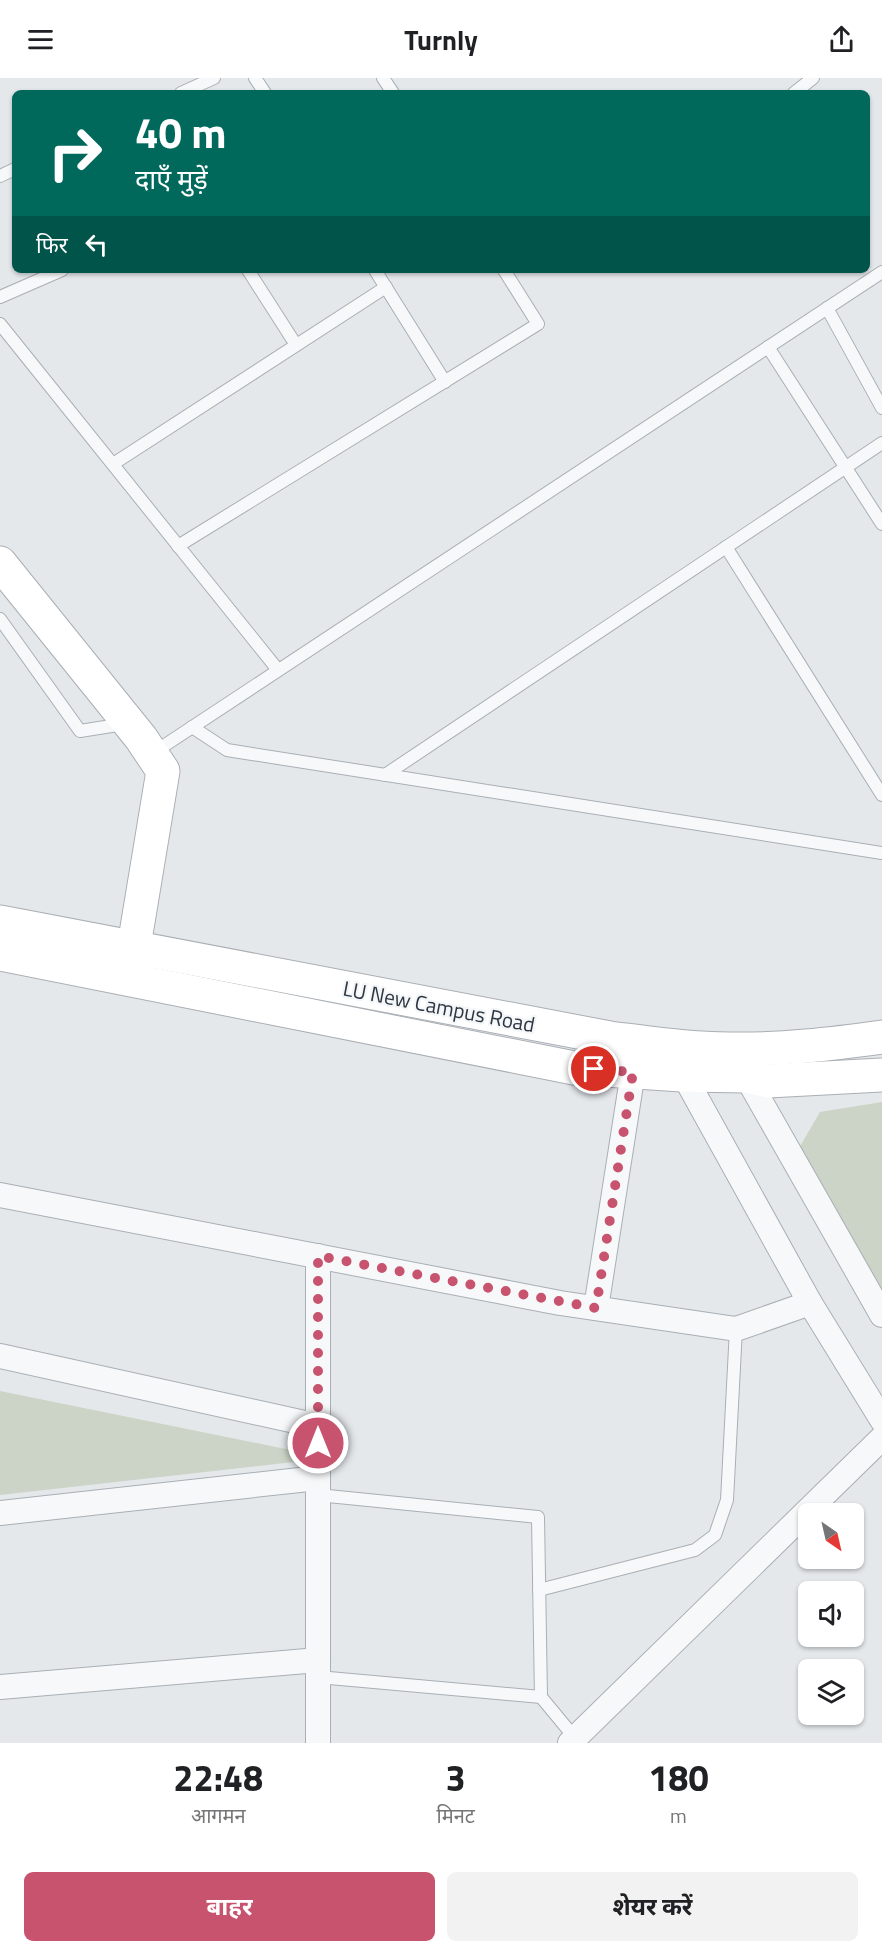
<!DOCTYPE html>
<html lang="hi">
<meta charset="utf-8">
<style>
body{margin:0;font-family:"Titillium Web","Noto Sans Devanagari",sans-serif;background:#f2f2f2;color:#202124;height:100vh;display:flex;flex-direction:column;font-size:22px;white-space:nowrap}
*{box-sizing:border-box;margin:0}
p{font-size:20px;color:#757577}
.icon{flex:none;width:33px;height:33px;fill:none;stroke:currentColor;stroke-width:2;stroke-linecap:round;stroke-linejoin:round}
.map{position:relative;height:1665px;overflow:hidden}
.sheet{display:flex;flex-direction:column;background:#fff;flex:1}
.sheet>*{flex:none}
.top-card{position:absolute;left:12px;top:12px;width:858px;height:183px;border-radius:9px;box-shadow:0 2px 4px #0004;background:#00695c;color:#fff;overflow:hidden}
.needle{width:39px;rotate:146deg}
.buttons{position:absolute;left:798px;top:1425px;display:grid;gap:12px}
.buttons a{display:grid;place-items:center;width:66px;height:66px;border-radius:9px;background:#fff;box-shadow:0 2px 4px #0004;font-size:30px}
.pin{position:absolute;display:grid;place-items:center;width:51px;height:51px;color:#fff;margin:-26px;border:3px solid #fff;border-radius:50%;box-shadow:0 2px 6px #0007}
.me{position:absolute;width:66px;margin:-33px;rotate:0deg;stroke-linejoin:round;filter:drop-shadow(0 0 4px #0008)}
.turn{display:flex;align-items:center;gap:21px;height:126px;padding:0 24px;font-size:27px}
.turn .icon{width:78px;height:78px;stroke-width:2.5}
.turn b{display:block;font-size:42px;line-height:51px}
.then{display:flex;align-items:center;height:57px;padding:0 24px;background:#0003;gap:12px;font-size:22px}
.eta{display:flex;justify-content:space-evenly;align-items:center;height:102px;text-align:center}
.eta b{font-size:36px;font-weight:700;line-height:42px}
.primary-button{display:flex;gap:12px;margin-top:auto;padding:12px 24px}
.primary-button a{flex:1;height:69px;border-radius:9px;background:#c7536f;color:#fff;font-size:24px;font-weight:700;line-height:69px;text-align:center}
.primary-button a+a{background:#f2f2f2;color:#202124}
header{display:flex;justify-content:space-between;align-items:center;height:78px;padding:0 24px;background:#fff;font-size:27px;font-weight:700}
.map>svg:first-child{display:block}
.green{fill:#cbd4c6}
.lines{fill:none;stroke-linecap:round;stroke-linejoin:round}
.lane-casing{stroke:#a9afb5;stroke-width:14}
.street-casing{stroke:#a9afb5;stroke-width:26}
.secondary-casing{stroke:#a9afb5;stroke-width:35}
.lane{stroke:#f7f8f9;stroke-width:12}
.street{stroke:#f7f8f9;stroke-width:24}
.secondary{stroke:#fff;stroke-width:33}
.route{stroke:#c7536f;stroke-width:10;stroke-dasharray:0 18}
.labels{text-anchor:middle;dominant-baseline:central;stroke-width:4.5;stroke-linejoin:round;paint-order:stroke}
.street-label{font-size:21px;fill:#2d3743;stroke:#f4f6f8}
</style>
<header><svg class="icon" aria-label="menu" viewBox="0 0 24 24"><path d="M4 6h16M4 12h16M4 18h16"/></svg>Turnly<svg class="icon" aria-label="share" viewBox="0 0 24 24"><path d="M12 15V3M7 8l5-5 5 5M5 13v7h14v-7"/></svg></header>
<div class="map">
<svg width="882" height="1665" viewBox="0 0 882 1665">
<rect width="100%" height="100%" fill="#e4e8eb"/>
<!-- green -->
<g class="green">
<path d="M 882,1024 L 882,1212 L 799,1070 L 820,1034 Z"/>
<path d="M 0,1313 L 291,1372 L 294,1384 L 0,1417 Z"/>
</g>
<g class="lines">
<defs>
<g id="lane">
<path d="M 255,0 L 265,15"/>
<path d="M 383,0 L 393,15"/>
<path d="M 181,15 L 214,0"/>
<path d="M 794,15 L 813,0"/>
<path d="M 0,98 L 15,91"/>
<path d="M 248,192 L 296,267"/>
<path d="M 375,192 L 445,304"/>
<path d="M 0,219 L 62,192"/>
<path d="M 827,230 L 882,330"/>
<path d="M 0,246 L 278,592"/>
<path d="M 768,269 L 882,446"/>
<path d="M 113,386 L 386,209"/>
<path d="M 178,468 L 538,246 L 504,192"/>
<path d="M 726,469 L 882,717"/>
<path d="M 0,541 L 80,653 L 124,646"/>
<path d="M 192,649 L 227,672 L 882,775"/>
<path d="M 153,675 L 882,194"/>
<path d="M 385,697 L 882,365"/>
<path d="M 318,1417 L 538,1439 L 541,1619 L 575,1660"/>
<path d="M 539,1512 L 695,1472 L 715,1457 L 727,1422 L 736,1251"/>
<path d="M 318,1599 L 541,1619"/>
</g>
<g id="street">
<path d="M 677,985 L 810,1225 L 882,1342"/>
<path d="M 741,989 L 882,1237"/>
<path d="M 0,1117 L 560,1225 L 736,1251 L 810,1225"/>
<path d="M 318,1178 L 318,1665"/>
<path d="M 596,1230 L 633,994"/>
<path d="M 0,1278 L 318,1348"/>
<path d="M 0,1435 L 318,1400"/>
<path d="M 0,1609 L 318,1582"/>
<path d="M 570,1665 L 882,1360"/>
</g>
<g id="secondary">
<path d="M 0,485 L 141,660 L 163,693 L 130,892"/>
<path d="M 0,844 L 610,960 C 650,965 690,971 730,971 C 781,972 831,966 882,959"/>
<path d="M 0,876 L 574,990 L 682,997 L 747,998 L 768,1003 L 882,997"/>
</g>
</defs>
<!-- lane casing -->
<use href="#lane" class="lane-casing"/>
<!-- street casing -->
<use href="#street" class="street-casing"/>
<!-- secondary casing -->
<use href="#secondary" class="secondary-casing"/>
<!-- lane -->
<use href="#lane" class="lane"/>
<!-- street -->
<use href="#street" class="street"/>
<!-- secondary -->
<use href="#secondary" class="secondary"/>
</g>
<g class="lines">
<!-- route -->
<path class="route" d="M 318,1365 L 318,1178 L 596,1230 L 633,994 L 594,991"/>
</g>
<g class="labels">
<!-- street labels -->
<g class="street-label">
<text transform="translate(439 928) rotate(11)">LU New Campus Road</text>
</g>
</g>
</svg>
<div class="buttons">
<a><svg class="needle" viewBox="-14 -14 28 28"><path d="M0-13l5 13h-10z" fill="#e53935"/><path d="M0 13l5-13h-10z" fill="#757577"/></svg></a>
<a><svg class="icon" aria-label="sound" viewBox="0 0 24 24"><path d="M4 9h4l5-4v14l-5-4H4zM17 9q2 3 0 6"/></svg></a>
<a><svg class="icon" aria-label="layers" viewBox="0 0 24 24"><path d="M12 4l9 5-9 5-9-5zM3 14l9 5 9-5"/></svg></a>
</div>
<div class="pin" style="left:594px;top:991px;background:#d93025"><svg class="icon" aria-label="arrive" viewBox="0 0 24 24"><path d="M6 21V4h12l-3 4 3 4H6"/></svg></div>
<svg class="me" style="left:318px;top:1365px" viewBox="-20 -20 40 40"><circle r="17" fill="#c7536f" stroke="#fff" stroke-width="3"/><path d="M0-11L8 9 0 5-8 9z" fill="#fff"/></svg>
<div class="top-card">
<div class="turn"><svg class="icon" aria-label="right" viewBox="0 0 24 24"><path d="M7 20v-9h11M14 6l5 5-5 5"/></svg><div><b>40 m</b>दाएँ मुड़ें</div></div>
<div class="then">फिर<svg class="icon" aria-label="left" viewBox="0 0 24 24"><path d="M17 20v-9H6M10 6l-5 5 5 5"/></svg></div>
</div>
</div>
<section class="sheet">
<div class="eta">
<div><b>22:48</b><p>आगमन</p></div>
<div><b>3</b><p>मिनट</p></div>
<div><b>180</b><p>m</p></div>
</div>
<div class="primary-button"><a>बाहर</a><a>शेयर करें</a></div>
</section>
